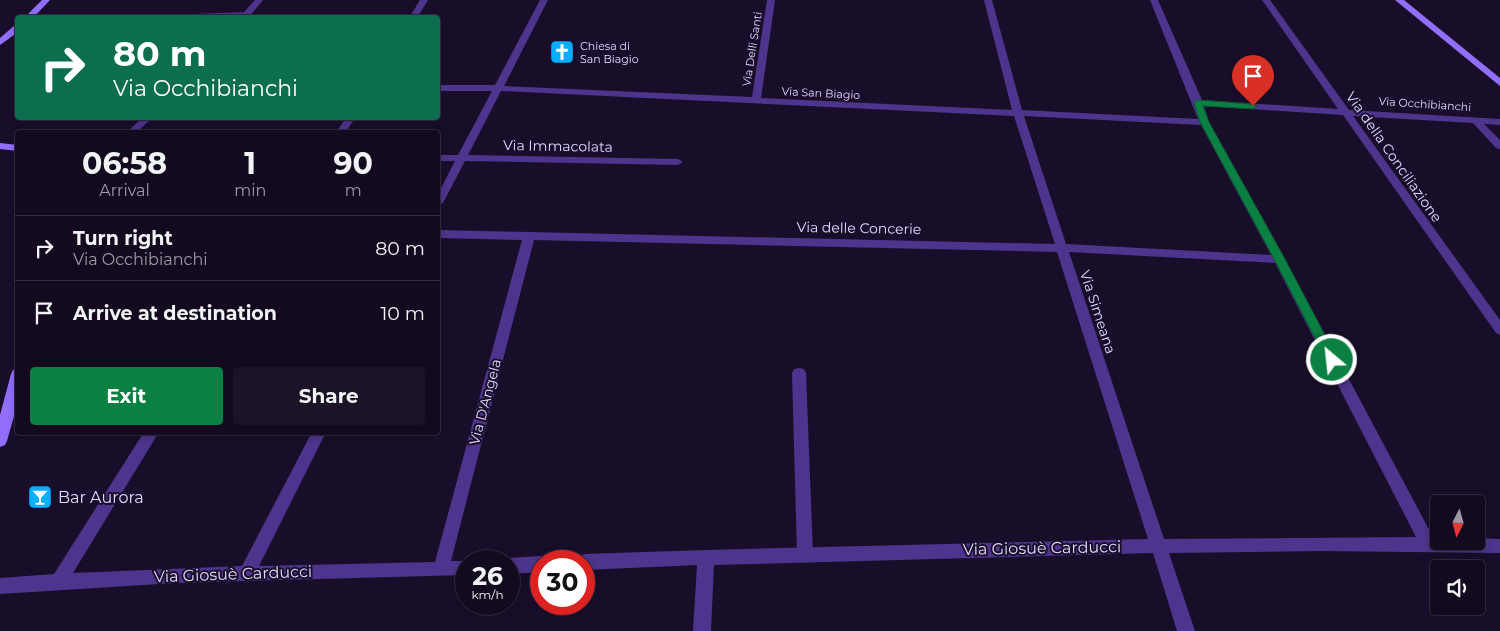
<!DOCTYPE html>
<meta charset="utf-8">
<style>
body{margin:0;font-family:Montserrat,sans-serif;background:#1c1329;color:#f1f3f6;height:100vh;display:flex;flex-direction:column;font-size:19px;white-space:nowrap}
*{box-sizing:border-box;margin:0}
p{font-size:16px;color:#9d9aa5}
.icon{flex:none;width:28px;height:28px;fill:none;stroke:currentColor;stroke-width:2;stroke-linecap:round;stroke-linejoin:round}
.map{position:relative;flex:1;overflow:hidden}
.panel{position:absolute;left:15px;top:130px;width:425px;height:305px;display:flex;flex-direction:column;background:#130a20;border-radius:5px;box-shadow:0 2px 8px #0003,0 0 0 1px #322b3e}
.panel>*{flex:none}
.banner{position:absolute;left:15px;top:15px;width:425px;height:105px;border-radius:5px;box-shadow:0 2px 8px #0003,0 0 0 1px #322b3e;background:#0b6e4f;color:#fff;overflow:hidden}
.needle{width:32px;rotate:186deg}
.controls{position:absolute;left:1430px;top:495px;display:grid;gap:10px}
.controls a{display:grid;place-items:center;width:55px;height:55px;border-radius:5px;background:#130a20;box-shadow:0 2px 8px #0003,0 0 0 1px #322b3e;font-size:25px}
.speed{position:absolute;left:455px;top:550px;display:flex;gap:10px;font-size:25px;font-weight:700;text-align:center}
.speed>*{display:grid;place-content:center;width:65px;height:65px;border-radius:50%;background:#130a20;box-shadow:0 2px 8px #0003,0 0 0 1px #322b3e;line-height:1}
.speed small{font-size:12px;font-weight:400}
.speed .limit{border:8px solid #d22;background:#fff;color:#111}
.pin{position:absolute;display:grid;place-items:center;width:42px;height:42px;color:#fff;margin:-51px -21px;border-radius:50% 50% 50% 0;rotate:-45deg;box-shadow:0 0 5px #0007}
.pin .icon{rotate:45deg}
.me{position:absolute;width:55px;margin:-28px;rotate:332deg;stroke-linejoin:round;filter:drop-shadow(0 0 4px #0008)}
.turn{display:flex;align-items:center;gap:18px;height:105px;padding:0 15px;font-size:22px}
.turn .icon{width:65px;height:65px;stroke-width:2.5}
.turn b{display:block;font-size:35px;line-height:42px}
.eta{display:flex;justify-content:space-evenly;align-items:center;height:85px;text-align:center}
.eta b{font-size:30px;font-weight:700;line-height:35px}
.cta{display:flex;gap:10px;margin-top:auto;padding:10px 15px}
.cta a{flex:1;height:58px;border-radius:5px;background:#0b8043;color:#fff;font-size:20px;font-weight:700;line-height:58px;text-align:center}
.cta a+a{background:#1c1329;color:#f1f3f6}
ul{padding:0;list-style:none}
li{display:flex;align-items:center;gap:15px;height:65px;padding:0 15px;border-top:1px solid #322b3e}
li div{flex:1}
li b{display:block;font-size:19px}
li em{font-style:normal}
.map>svg:first-child{display:block}
.lines{fill:none;stroke-linecap:round;stroke-linejoin:round}
.lane{fill:#4c358c;fill-rule:evenodd}
.street{fill:#4c358c;fill-rule:evenodd}
.secondary{fill:#926eff;fill-rule:evenodd}
.route{fill:#0b8043;stroke:#07532c}
.labels{text-anchor:middle;dominant-baseline:central;stroke-width:4;stroke-linejoin:round;paint-order:stroke}
.far-poi-label{font-size:11px;fill:#e4d7ff;stroke:#190e2a;text-anchor:start}
.far-street-label{font-size:11px;fill:#e4d7ff;stroke:#190e2a}
.street-label{font-size:14px;fill:#e4d7ff;stroke:#190e2a}
.near-poi-label{font-size:16px;fill:#e4d7ff;stroke:#190e2a;text-anchor:start}
.near-street-label{font-size:16px;fill:#e4d7ff;stroke:#190e2a}
</style>
<div class="map">
<svg width="1500" height="631" viewBox="0 0 1500 631">
<rect width="100%" height="100%" fill="#190e2a"/>
<g class="lines">
<!-- lane -->
<path class="lane" d="M 799,368 L 804,369 L 806,373 L 813,554 L 811,559 L 805,561 L 799,559 L 797,554 L 792,373 L 794,369 Z"/>
<!-- street -->
<g class="street">
<path d="M 255,0 L 263,0 L 248,18 L 141,18 L 145,16 L 244,12 Z"/>
<path d="M 420,0 L 428,0 L 417,18 L 409,18 Z"/>
<path d="M 540,0 L 548,0 L 504,86 L 752,97 L 767,0 L 775,0 L 761,98 L 1012,110 L 984,0 L 992,0 L 1022,110 L 1198,119 L 1150,0 L 1158,0 L 1202,100 L 1338,109 L 1262,0 L 1270,0 L 1349,110 L 1500,119 L 1500,125 L 1484,124 L 1500,140 L 1500,149 L 1496,148 L 1473,123 L 1353,116 L 1500,320 L 1500,335 L 1496,333 L 1343,115 L 1204,106 L 1209,122 L 1285,259 L 1433,537 L 1439,538 L 1439,541 L 1476,541 L 1476,538 L 1500,539 L 1500,553 L 1319,551 L 1169,553 L 1195,631 L 1177,631 L 1153,553 L 714,565 L 711,631 L 693,631 L 697,565 L 584,570 L 584,561 L 576,561 L 578,557 L 584,554 L 706,550 L 1148,539 L 1057,252 L 534,240 L 451,561 L 468,561 L 466,561 L 466,575 L 175,583 L 0,594 L 0,578 L 54,574 L 144,432 L 159,432 L 73,573 L 242,566 L 312,432 L 326,432 L 259,566 L 435,562 L 522,240 L 438,238 L 438,230 L 1055,244 L 1014,116 L 501,91 L 468,155 L 678,159 L 683,162 L 678,165 L 465,161 L 443,203 L 438,206 L 438,194 L 455,161 L 438,161 L 438,155 L 458,155 L 492,91 L 438,91 L 438,85 L 495,85 ZM 1024,116 L 1201,125 L 1271,255 L 1066,244 ZM 1069,252 L 1275,263 L 1416,537 L 1164,539 Z"/>
<path d="M 142,118 L 152,118 L 137,132 L 127,132 Z"/>
<path d="M 346,118 L 355,118 L 346,132 L 336,132 Z"/>
<path d="M 541,556 L 548,561 L 541,561 L 541,572 L 509,574 L 509,561 L 503,561 L 509,558 Z"/>
</g>
<!-- secondary -->
<g class="secondary">
<path d="M 42,0 L 50,0 L 33,18 L 24,18 Z"/>
<path d="M 1395,0 L 1404,0 L 1500,78 L 1500,86 Z"/>
<path d="M 15,25 L 18,25 L 18,32 L 0,45 L 0,38 Z"/>
<path d="M 0,143 L 18,145 L 18,151 L 0,149 Z"/>
<path d="M 18,369 L 18,402 L 7,441 L 5,445 L 0,447 L 0,415 L 11,374 L 13,370 Z"/>
</g>
</g>
<!-- route -->
<path class="route" d="M 1198,100 L 1253,104 L 1257,106 L 1253,109 L 1203,106 L 1209,122 L 1285,259 L 1338,360 L 1336,363 L 1328,363 L 1274,259 L 1200,122 L 1194,103 Z"/>
<!-- icons -->
<defs>
<symbol id="church-square" viewBox="-11 -11 22 22"><rect x="-9" y="-9" width="18" height="18" rx="4" fill="#03adff" stroke="#190e2a"/><path d="M-1.2-6h2.4v3.5h3.3v2.4h-3.3V6h-2.4V-.1h-3.3v-2.4h3.3Z" fill="#fff"/></symbol>
<symbol id="bar-square" viewBox="-11 -11 22 22"><rect x="-9" y="-9" width="18" height="18" rx="4" fill="#03adff" stroke="#190e2a"/><path d="M-6-5H6L.8 .8V4.5H3.5V6h-7V4.5H-.8V.8Z" fill="#fff"/></symbol>
</defs>
<g fill-rule="evenodd">
<use href="#church-square" x="548" y="38" width="28" height="28"/>
<use href="#bar-square" x="26" y="483" width="28" height="28"/>
</g>
<g class="labels">
<!-- far-poi labels -->
<g class="far-poi-label">
<text x="580" y="46">Chiesa di<tspan x="580" dy="13">San Biagio</tspan></text>
</g>
<!-- far-street labels -->
<g class="far-street-label">
<text transform="translate(752 49) rotate(-81)">Via Delli Santi</text>
<text transform="translate(821 93) rotate(3)">Via San Biagio</text>
<text transform="translate(1425 104) rotate(4)">Via Occhibianchi</text>
</g>
<!-- street labels -->
<g class="street-label">
<text transform="translate(558 146) rotate(1)">Via Immacolata</text>
<text transform="translate(1394 157) rotate(55)">Via della Conciliazione</text>
<text transform="translate(859 228) rotate(1)">Via delle Concerie</text>
<text transform="translate(1098 312) rotate(72)">Via Simeana</text>
<text transform="translate(485 402) rotate(-75)">Via D'Angela</text>
</g>
<!-- near-poi labels -->
<g class="near-poi-label">
<text x="58" y="497">Bar Aurora</text>
</g>
<!-- near-street labels -->
<g class="near-street-label">
<text transform="translate(1042 548) rotate(-1)">Via Giosuè Carducci</text>
<text transform="translate(233 574) rotate(-2)">Via Giosuè Carducci</text>
</g>
</g>
</svg>
<div class="controls">
<a><svg class="needle" viewBox="-14 -14 28 28"><path d="M0-13l5 13h-10z" fill="#e53935"/><path d="M0 13l5-13h-10z" fill="#9d9aa5"/></svg></a>
<a><svg class="icon" aria-label="sound" viewBox="0 0 24 24"><path d="M4 9h4l5-4v14l-5-4H4zM17 9q2 3 0 6"/></svg></a>
</div>
<div class="speed"><div>26<small>km/h</small></div><div class="limit">30</div></div>
<div class="pin" style="left:1253px;top:106px;background:#d93025"><svg class="icon" aria-label="arrive" viewBox="0 0 24 24"><path d="M6 21V4h12l-3 4 3 4H6"/></svg></div>
<svg class="me" style="left:1332px;top:360px" viewBox="-20 -20 40 40"><circle r="17" fill="#0b8043" stroke="#fff" stroke-width="3"/><path d="M0-11L8 9 0 5-8 9z" fill="#fff"/></svg>
<div class="banner">
<div class="turn"><svg class="icon" aria-label="right" viewBox="0 0 24 24"><path d="M7 20v-9h11M14 6l5 5-5 5"/></svg><div><b>80 m</b>Via Occhibianchi</div></div>
</div>
<section class="panel">
<div class="eta">
<div><b>06:58</b><p>Arrival</p></div>
<div><b>1</b><p>min</p></div>
<div><b>90</b><p>m</p></div>
</div>
<ul>
<li><svg class="icon" aria-label="right" viewBox="0 0 24 24"><path d="M7 20v-9h11M14 6l5 5-5 5"/></svg><div><b>Turn right</b><p>Via Occhibianchi</p></div><em>80 m</em></li>
<li><svg class="icon" aria-label="arrive" viewBox="0 0 24 24"><path d="M6 21V4h12l-3 4 3 4H6"/></svg><div><b>Arrive at destination</b></div><em>10 m</em></li>
</ul>
<div class="cta"><a>Exit</a><a>Share</a></div>
</section>
</div>
